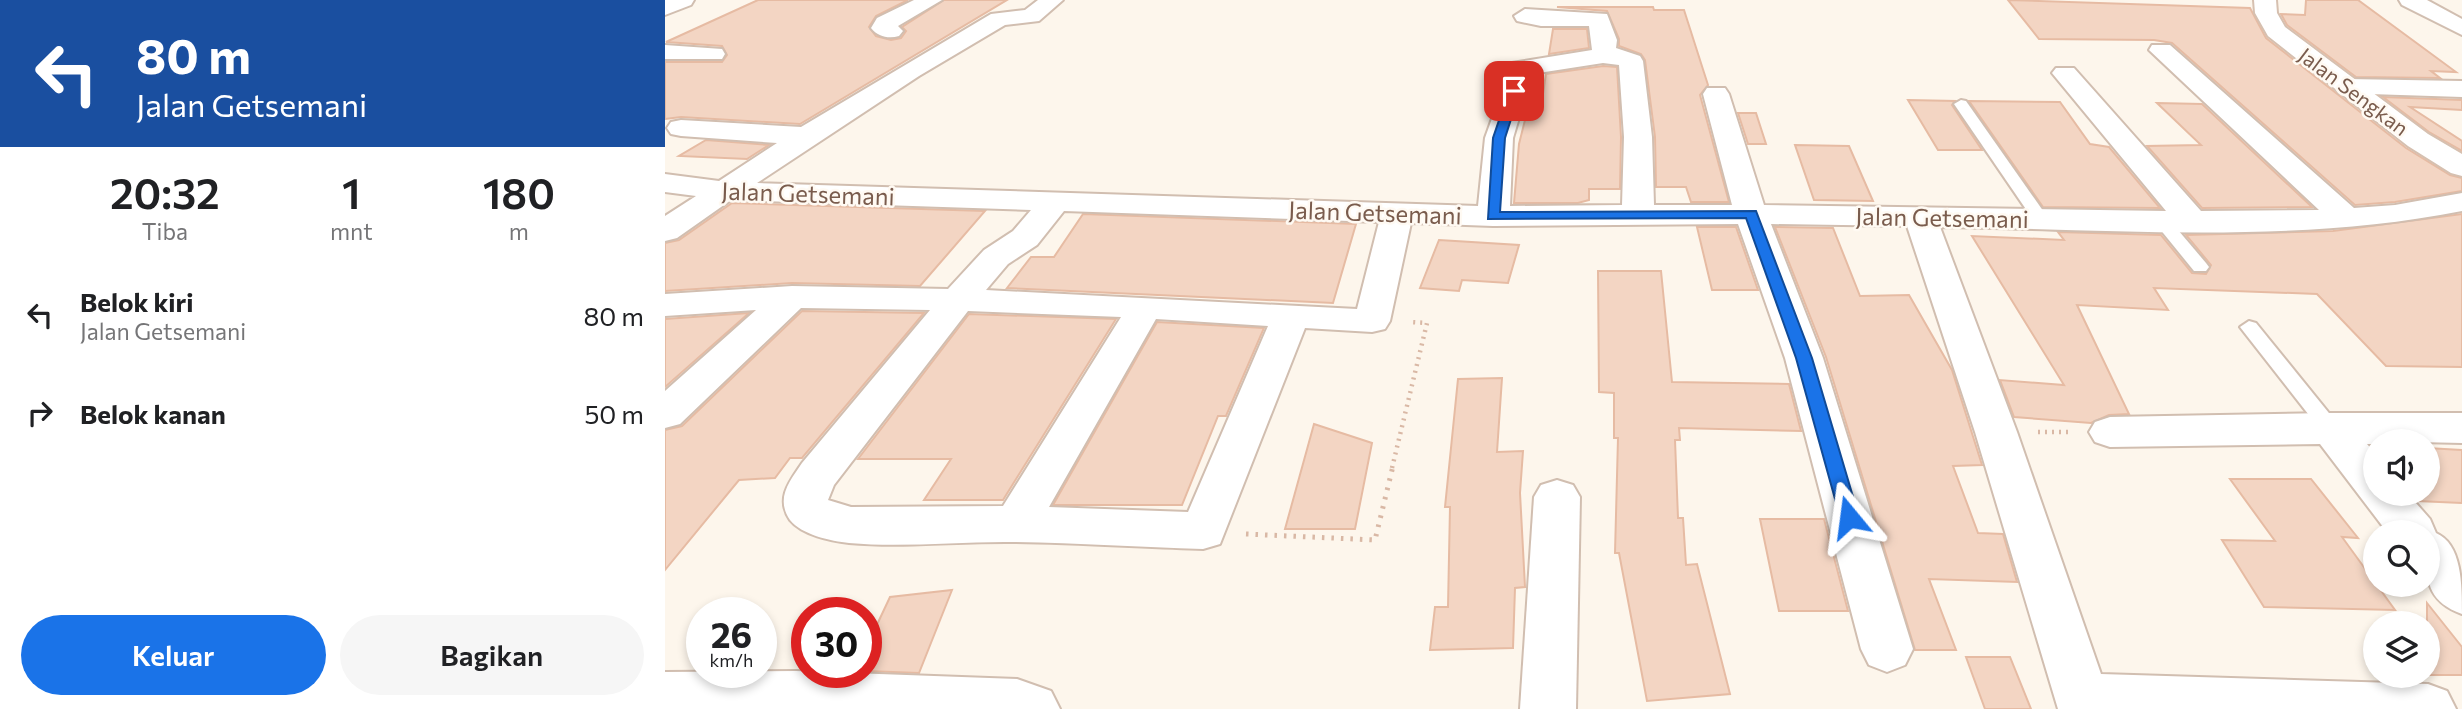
<!DOCTYPE html>
<html lang="id">
<style>
body{margin:0;font-family:Commissioner,sans-serif;background:#f6f6f6;color:#202124;height:100vh;display:flex;flex-direction:column;font-size:26px;white-space:nowrap}
*{box-sizing:border-box;margin:0}
p{font-size:23px;color:#757577}
.icon{flex:none;width:38px;height:38px;fill:none;stroke:currentColor;stroke-width:2;stroke-linecap:round;stroke-linejoin:round}
.map{position:relative;flex:1;overflow:hidden}
.drawer{display:flex;flex-direction:column;background:#fff;width:665px}
.drawer>*{flex:none}
.banner{background:#1a4fa0;color:#fff;overflow:hidden}
.tools{position:absolute;left:1698px;top:429px;display:grid;gap:14px}
.tools a{display:grid;place-items:center;width:77px;height:77px;border-radius:50%;background:#fff;box-shadow:0 4px 10px #0003;font-size:35px}
.speed{position:absolute;left:21px;top:597px;display:flex;gap:14px;font-size:35px;font-weight:700;text-align:center}
.speed>*{display:grid;place-content:center;width:91px;height:91px;border-radius:50%;background:#fff;box-shadow:0 4px 10px #0003;line-height:1}
.speed small{font-size:18px;font-weight:400}
.speed .limit{border:10px solid #d22;background:#fff;color:#111}
.pin{position:absolute;display:grid;place-items:center;width:60px;height:60px;color:#fff;margin:-30px;border-radius:14px;box-shadow:0 4px 10px #0006}
.me{position:absolute;width:77px;margin:-38px;rotate:344deg;stroke-linejoin:round;filter:drop-shadow(0 0 5px #0008)}
.turn{display:flex;align-items:center;gap:24px;height:147px;padding:0 21px;font-size:32px}
.turn .icon{width:91px;height:91px;stroke-width:2.5}
.turn b{display:block;font-size:49px;line-height:60px}
.eta{display:flex;justify-content:space-evenly;align-items:center;height:119px;text-align:center}
.eta b{font-size:42px;font-weight:600;line-height:49px}
.button{display:flex;gap:14px;margin-top:auto;padding:14px 21px}
.button a{flex:1;height:80px;border-radius:42px;background:#1a73e8;color:#fff;font-size:28px;font-weight:600;line-height:80px;text-align:center}
.button a+a{background:#f6f6f6;color:#202124}
ul{padding:0;list-style:none}
li{display:flex;align-items:center;gap:21px;height:98px;padding:0 21px}
li div{flex:1}
li b{display:block;font-size:26px}
li em{font-style:normal}
main{display:flex;flex:1;min-height:0}
.map>svg:first-child{display:block}
.building{fill:#f3d5c3;stroke:#e6bba3;stroke-width:2}
.lines{fill:none;stroke-linecap:round;stroke-linejoin:round}
.service-casing{stroke:#d1beb0;stroke-width:4}
.minor-casing{stroke:#d1beb0;stroke-width:4}
.secondary-casing{stroke:#d6c0b0;stroke-width:4}
.path-far1{stroke:#d9b8a5;stroke-width:4.5;stroke-dasharray:2 5;stroke-linecap:butt}
.path{stroke:#d9b8a5;stroke-width:5;stroke-dasharray:2.5 7;stroke-linecap:butt}
.service{fill:#fff;fill-rule:evenodd}
.minor{fill:#fff;fill-rule:evenodd}
.secondary{fill:#fff;fill-rule:evenodd}
.route{fill:#1a73e8;stroke:#114b97;stroke-width:2}
.labels{text-anchor:middle;dominant-baseline:central;stroke-width:5;stroke-linejoin:round;paint-order:stroke}
.far-street-label{font-size:21px;fill:#7a5c4d;stroke:#fffaf3}
.street-label{font-size:24px;fill:#7a5c4d;stroke:#fffaf3}
</style>
<main>
<section class="drawer">
<div class="banner">
<div class="turn"><svg class="icon" aria-label="left" viewBox="0 0 24 24"><path d="M17 20v-9H6M10 6l-5 5 5 5"/></svg><div><b>80 m</b>Jalan Getsemani</div></div>
</div>
<div class="eta">
<div><b>20:32</b><p>Tiba</p></div>
<div><b>1</b><p>mnt</p></div>
<div><b>180</b><p>m</p></div>
</div>
<ul>
<li><svg class="icon" aria-label="left" viewBox="0 0 24 24"><path d="M17 20v-9H6M10 6l-5 5 5 5"/></svg><div><b>Belok kiri</b><p>Jalan Getsemani</p></div><em>80 m</em></li>
<li><svg class="icon" aria-label="right" viewBox="0 0 24 24"><path d="M7 20v-9h11M14 6l5 5-5 5"/></svg><div><b>Belok kanan</b></div><em>50 m</em></li>
</ul>
<div class="button"><a>Keluar</a><a>Bagikan</a></div>
</section>
<div class="map">
<svg width="1797" height="709" viewBox="0 0 1797 709">
<rect width="100%" height="100%" fill="#fdf6ec"/>
<!-- building -->
<g class="building">
<path d="M 93,0 L 243,0 L 211,16 L 204,27 L 211,36 L 226,40 L 236,38 L 241,31 L 237,27 L 279,0 L 342,0 L 135,124 L 16,117 L 0,119 L 0,62 L 57,62 L 62,55 L 57,46 L 1,42 Z"/>
<path d="M 1343,0 L 1585,8 L 1601,38 L 1741,148 L 1785,175 L 1797,178 L 1797,191 L 1730,202 L 1690,205 L 1507,43 L 1489,40 L 1374,39 Z"/>
<path d="M 1641,0 L 1693,0 L 1791,72 L 1766,71 L 1775,78 L 1691,77 L 1622,25 L 1616,14 L 1640,15 Z"/>
<path d="M 892,7 L 988,7 L 989,10 L 1019,10 L 1043,85 L 1035,95 L 1064,202 L 1026,202 L 1021,187 L 991,187 L 990,137 L 980,60 L 976,54 L 954,46 L 954,39 L 942,11 Z"/>
<path d="M 888,29 L 922,29 L 924,48 L 884,54 Z"/>
<path d="M 938,66 L 952,67 L 956,137 L 955,189 L 924,189 L 924,200 L 913,203 L 849,203 L 854,144 L 862,112 L 875,113 L 881,74 Z"/>
<path d="M 1718,97 L 1797,100 L 1797,110 L 1745,107 L 1797,141 L 1797,151 L 1764,132 Z"/>
<path d="M 1243,100 L 1290,101 L 1287,105 L 1317,150 L 1273,150 Z"/>
<path d="M 1304,101 L 1395,102 L 1425,144 L 1444,147 L 1495,208 L 1378,207 Z"/>
<path d="M 1492,103 L 1537,104 L 1647,207 L 1537,208 L 1482,146 L 1536,145 Z"/>
<path d="M 1073,113 L 1091,113 L 1101,144 L 1083,144 Z"/>
<path d="M 41,140 L 104,145 L 82,159 L 14,156 Z"/>
<path d="M 1130,145 L 1184,146 L 1208,201 L 1149,200 Z"/>
<path d="M 67,203 L 320,211 L 255,286 L 127,283 L 0,291 L 0,243 L 14,240 Z"/>
<path d="M 418,214 L 691,224 L 668,303 L 342,288 L 366,257 L 389,257 Z"/>
<path d="M 1797,214 L 1797,367 L 1721,366 L 1652,294 L 1489,288 L 1503,310 L 1412,305 L 1464,414 L 1444,415 L 1426,423 L 1349,417 L 1335,380 L 1399,385 L 1307,236 L 1399,240 L 1393,232 L 1496,235 L 1527,273 L 1541,274 L 1546,265 L 1521,235 L 1668,231 Z"/>
<path d="M 1032,227 L 1071,227 L 1093,290 L 1047,290 Z"/>
<path d="M 1110,227 L 1168,228 L 1195,296 L 1244,295 L 1287,370 L 1317,465 L 1288,466 L 1313,533 L 1338,534 L 1352,582 L 1264,579 L 1291,650 L 1250,650 L 1161,357 Z"/>
<path d="M 774,240 L 854,245 L 843,283 L 797,280 L 794,291 L 755,288 Z"/>
<path d="M 933,271 L 996,271 L 1007,382 L 1124,384 L 1136,431 L 1014,428 L 1015,440 L 1010,440 L 1013,518 L 1018,518 L 1021,565 L 1032,564 L 1065,694 L 982,701 L 954,553 L 950,553 L 953,438 L 949,438 L 949,393 L 934,392 Z"/>
<path d="M 137,311 L 259,313 L 137,458 L 125,458 L 110,478 L 74,480 L 0,570 L 0,430 L 17,426 Z"/>
<path d="M 84,313 L 0,387 L 0,319 Z"/>
<path d="M 304,314 L 451,319 L 338,500 L 259,500 L 286,459 L 193,459 Z"/>
<path d="M 492,322 L 599,328 L 561,416 L 553,416 L 517,505 L 388,505 Z"/>
<path d="M 837,378 L 832,452 L 858,451 L 855,493 L 860,587 L 850,588 L 848,648 L 765,650 L 770,607 L 783,607 L 785,507 L 780,507 L 793,379 Z"/>
<path d="M 649,424 L 707,443 L 690,529 L 620,529 Z"/>
<path d="M 1762,448 L 1797,450 L 1797,503 L 1752,501 L 1746,494 L 1762,494 Z"/>
<path d="M 1565,479 L 1646,479 L 1693,538 L 1677,537 L 1730,610 L 1599,607 L 1557,540 L 1610,541 Z"/>
<path d="M 1095,519 L 1159,519 L 1183,611 L 1114,611 Z"/>
<path d="M 287,590 L 254,673 L 201,671 L 201,648 L 225,597 Z"/>
<path d="M 1762,603 L 1797,647 L 1797,675 L 1762,675 Z"/>
<path d="M 1301,657 L 1345,657 L 1366,709 L 1320,709 Z"/>
</g>
<g class="lines">
<defs>
<g id="service">
<path d="M 1296,100 L 1301,101 L 1381,215 L 1381,221 L 1369,221 L 1289,104 Z"/>
<path d="M 1496,215 L 1502,217 L 1541,263 L 1544,267 L 1541,271 L 1529,271 L 1490,223 L 1490,217 Z"/>
<path d="M 1584,321 L 1591,323 L 1672,423 L 1675,428 L 1672,433 L 1658,433 L 1575,327 Z"/>
</g>
<g id="minor">
<path d="M 0,0 L 29,0 L 26,5 L 0,15 Z"/>
<path d="M 249,0 L 277,0 L 233,26 L 238,31 L 234,36 C 224,39 213,37 206,28 L 212,18 Z"/>
<path d="M 373,0 L 398,0 L 374,21 L 340,25 L 254,76 L 92,183 L 813,206 L 820,138 L 847,63 L 927,50 L 924,26 L 876,26 L 852,21 L 849,16 L 860,9 L 942,14 L 952,40 L 951,48 L 975,56 L 978,61 L 987,137 L 989,205 L 1067,205 L 1038,94 L 1042,88 L 1060,88 L 1064,94 L 1099,205 L 1501,211 L 1387,73 L 1391,68 L 1409,68 L 1536,211 L 1654,210 L 1484,50 L 1487,45 L 1505,45 L 1689,208 L 1730,205 L 1797,193 L 1797,211 C 1626,245 1448,229 1275,227 L 1352,432 L 1436,674 L 1763,684 L 1782,691 L 1791,709 L 1393,709 L 1310,432 L 1242,226 L 1106,224 L 1158,358 L 1248,649 L 1240,665 L 1222,672 L 1204,665 L 1196,649 L 1120,358 L 1073,224 L 828,226 L 746,223 L 725,321 L 720,329 L 707,332 L 640,328 L 555,544 L 538,549 C 476,547 413,543 350,542 C 295,541 239,548 184,543 C 166,541 137,535 125,520 C 110,498 125,481 137,463 L 265,310 L 136,308 L 15,424 L 0,428 L 0,391 L 91,310 L 0,316 L 0,294 L 127,286 L 283,289 L 319,250 L 348,231 L 366,210 L 66,200 L 12,238 L 0,241 L 0,216 L 31,196 L 0,192 L 0,174 L 54,181 L 112,143 L 16,136 L 6,134 L 2,128 L 6,122 L 16,120 L 136,127 L 326,14 L 360,10 ZM 938,63 L 954,65 L 959,137 L 957,205 L 845,206 L 848,138 L 867,74 ZM 399,211 L 714,222 L 692,309 L 321,290 L 343,264 L 372,245 ZM 303,311 L 456,317 L 338,506 L 186,507 L 163,500 L 169,485 ZM 491,319 L 603,326 L 523,512 L 384,507 Z"/>
<path d="M 1734,0 L 1762,0 L 1797,19 L 1797,35 L 1737,5 Z"/>
<path d="M 0,45 L 57,49 L 60,54 L 57,59 L 0,59 Z"/>
<path d="M 1683,79 L 1797,81 L 1797,97 L 1674,93 L 1670,87 L 1674,81 Z"/>
<path d="M 1665,413 L 1797,413 L 1797,443 L 1710,441 L 1710,444 L 1702,444 L 1710,453 L 1710,494 L 1743,494 L 1765,519 L 1771,533 C 1797,544 1797,585 1797,614 C 1755,599 1762,570 1762,532 L 1722,532 L 1655,444 L 1445,447 L 1430,442 L 1424,432 L 1430,422 L 1445,417 Z"/>
<path d="M 892,480 L 908,485 L 915,497 L 911,709 L 855,709 L 869,497 L 876,485 Z"/>
<path d="M 131,671 L 352,679 L 386,691 L 395,709 L 0,709 L 0,672 Z"/>
</g>
<path id="secondary" d="M 1589,0 L 1611,0 L 1612,13 L 1620,27 L 1763,134 L 1797,154 L 1797,176 L 1786,173 L 1743,146 L 1603,36 L 1590,13 Z"/>
</defs>
<!-- service casing -->
<use href="#service" class="service-casing"/>
<!-- minor casing -->
<use href="#minor" class="minor-casing"/>
<!-- secondary casing -->
<use href="#secondary" class="secondary-casing"/>
<!-- path-far1 -->
<g class="path-far1">
<path d="M 1373,432 L 1406,432"/>
<path d="M 727,468 L 762,323 L 746,322"/>
</g>
<!-- path -->
<path class="path" d="M 581,534 L 710,540 L 728,466"/>
<!-- service -->
<use href="#service" class="service"/>
<!-- minor -->
<use href="#minor" class="minor"/>
<!-- secondary -->
<use href="#secondary" class="secondary"/>
</g>
<!-- route -->
<path class="route" d="M 849,88 L 855,91 L 840,138 L 835,212 L 1091,211 L 1147,358 L 1194,517 L 1191,522 L 1177,522 L 1175,517 L 1131,358 L 1081,218 L 823,219 L 828,138 L 844,91 Z"/>
<g class="labels">
<!-- far-street labels -->
<g class="far-street-label">
<text transform="translate(1689 91) rotate(37)">Jalan Sengkan</text>
</g>
<!-- street labels -->
<g class="street-label">
<text transform="translate(143 193) rotate(2)">Jalan Getsemani</text>
<text transform="translate(710 212) rotate(2)">Jalan Getsemani</text>
<text transform="translate(1277 217) rotate(1)">Jalan Getsemani</text>
</g>
</g>
</svg>
<div class="tools">
<a><svg class="icon" aria-label="sound" viewBox="0 0 24 24"><path d="M4 9h4l5-4v14l-5-4H4zM17 9q2 3 0 6"/></svg></a>
<a><svg class="icon" aria-label="search" viewBox="0 0 24 24"><circle cx="10" cy="10" r="6"/><path d="M15 15l6 6"/></svg></a>
<a><svg class="icon" aria-label="layers" viewBox="0 0 24 24"><path d="M12 4l9 5-9 5-9-5zM3 14l9 5 9-5"/></svg></a>
</div>
<div class="speed"><div>26<small>km/h</small></div><div class="limit">30</div></div>
<div class="pin" style="left:849px;top:91px;background:#d93025"><svg class="icon" aria-label="arrive" viewBox="0 0 24 24"><path d="M6 21V4h12l-3 4 3 4H6"/></svg></div>
<svg class="me" style="left:1184px;top:517px" viewBox="-20 -20 40 40"><path d="M0-17L14 15 0 8-14 15z" fill="#1a73e8" stroke="#fff" stroke-width="4"/></svg>
</div>
</main>
